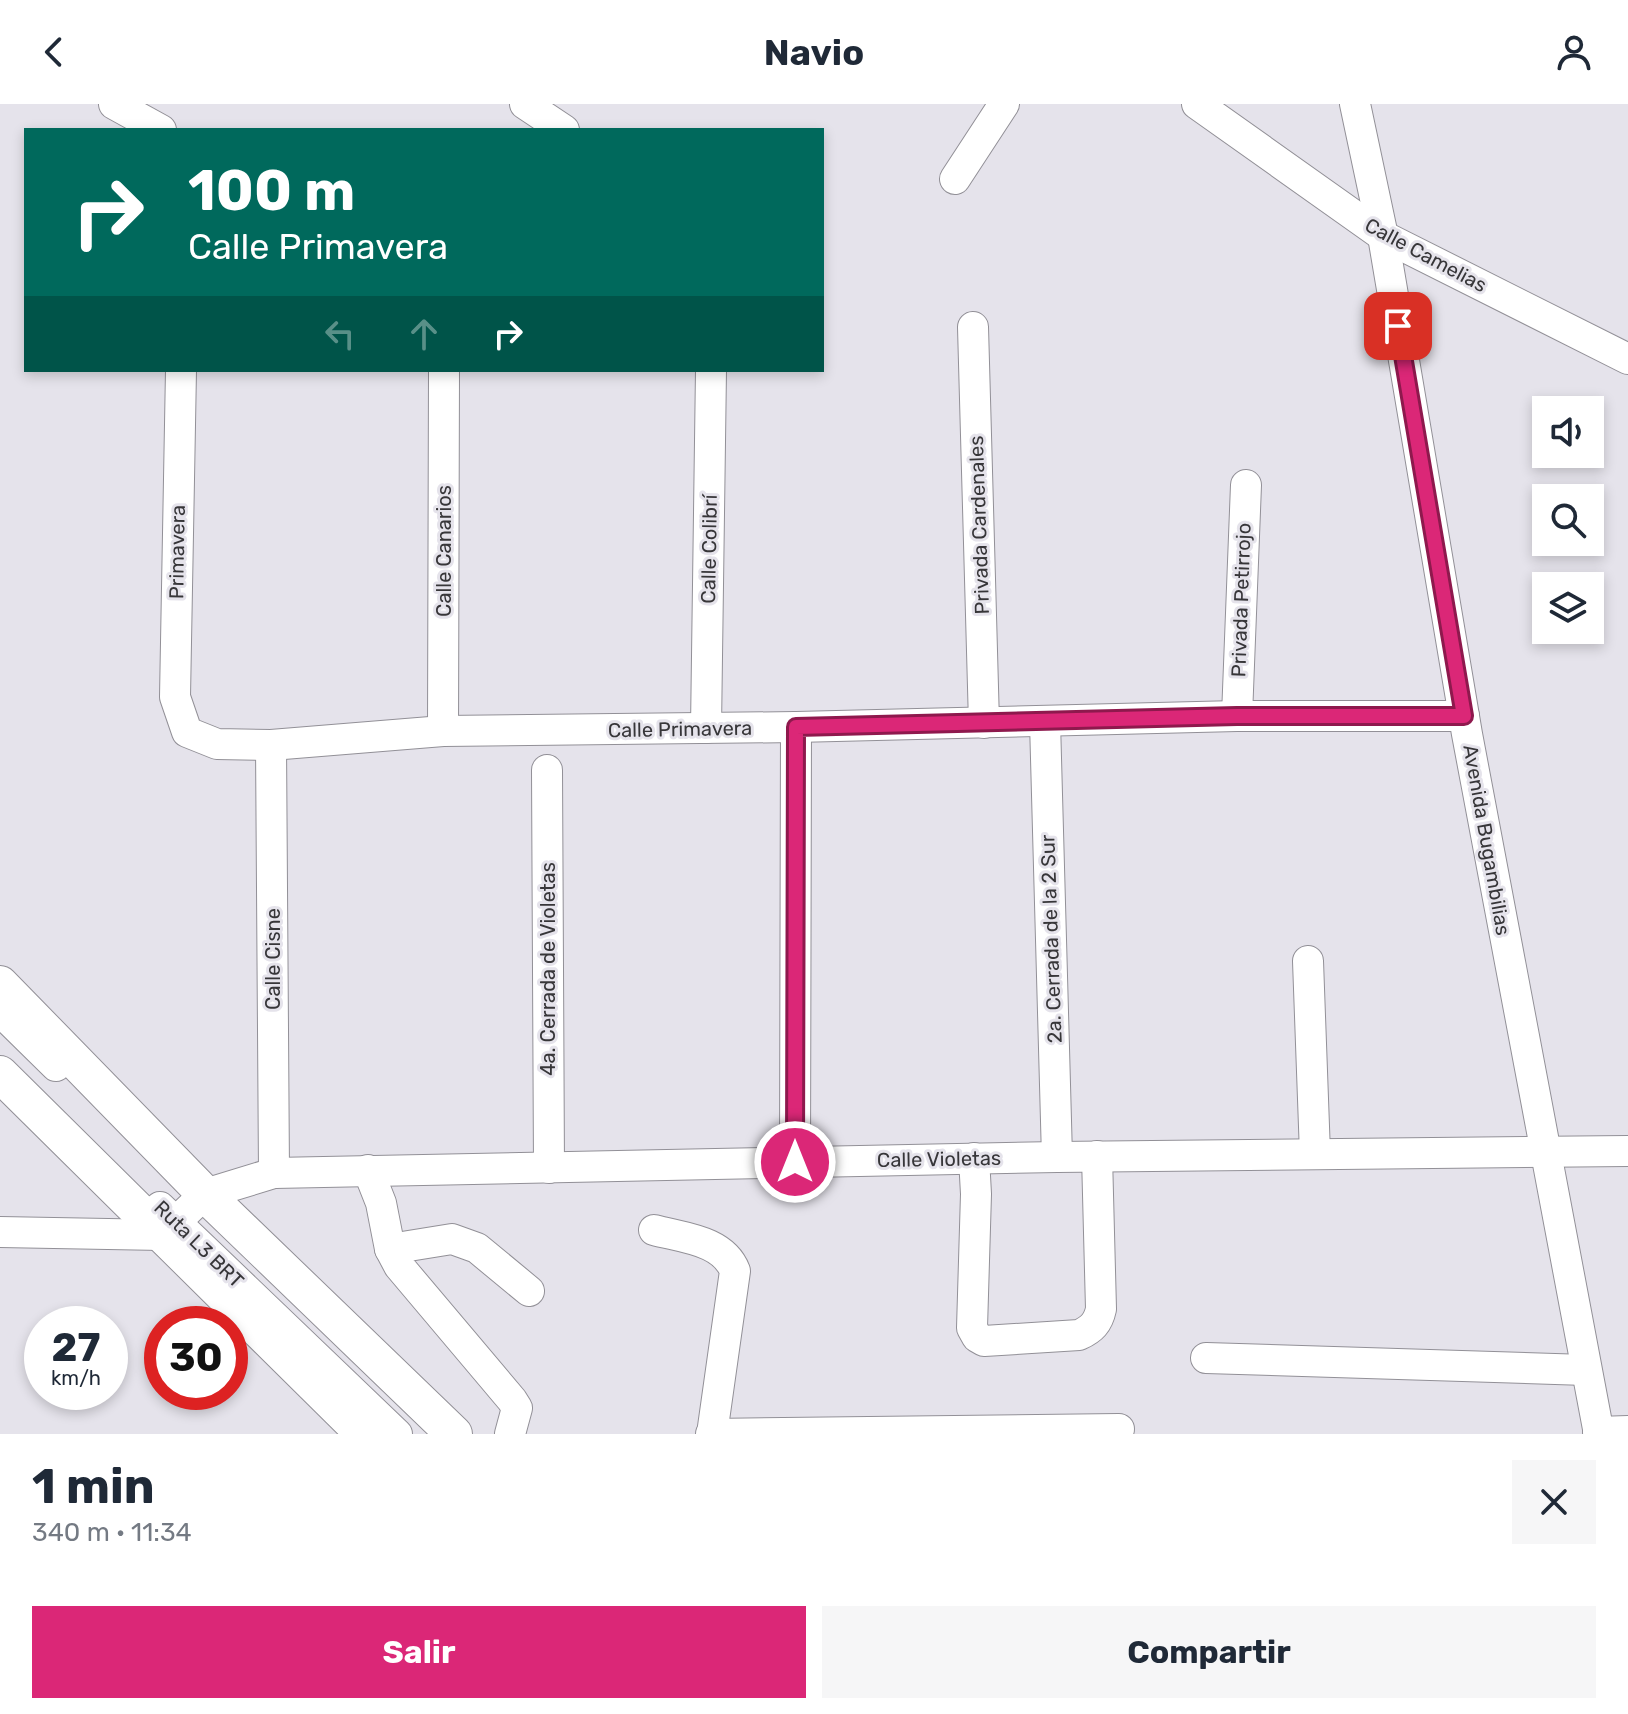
<!DOCTYPE html>
<html lang="es">
<meta charset="utf-8">
<style>
body{margin:0;font-family:Rubik,sans-serif;background:#f6f6f7;color:#1f2937;height:100vh;display:flex;flex-direction:column;font-size:30px;white-space:nowrap}
*{box-sizing:border-box;margin:0}
p{font-size:26px;color:#747a83}
.icon{flex:none;width:44px;height:44px;fill:none;stroke:currentColor;stroke-width:2;stroke-linecap:round;stroke-linejoin:round}
.map{position:relative;height:1330px;overflow:hidden}
.side{display:flex;flex-direction:column;background:#fff;flex:1}
.side>*{flex:none}
.top-card{position:absolute;left:24px;top:24px;width:800px;height:244px;border-radius:0px;box-shadow:0 4px 12px #0003;background:#00695c;color:#fff;overflow:hidden}
.controls{position:absolute;left:1532px;top:292px;display:grid;gap:16px}
.controls a{display:grid;place-items:center;width:72px;height:72px;border-radius:0px;background:#fff;box-shadow:0 4px 12px #0003;font-size:40px}
.speed{position:absolute;left:24px;top:1202px;display:flex;gap:16px;font-size:40px;font-weight:700;text-align:center}
.speed>*{display:grid;place-content:center;width:104px;height:104px;border-radius:50%;background:#fff;box-shadow:0 4px 12px #0003;line-height:1}
.speed small{font-size:20px;font-weight:400}
.speed .limit{border:12px solid #d22;background:#fff;color:#111}
.pin{position:absolute;display:grid;place-items:center;width:68px;height:68px;color:#fff;margin:-34px;border-radius:16px;box-shadow:0 4px 12px #0006}
.me{position:absolute;width:88px;margin:-44px;rotate:0deg;stroke-linejoin:round;filter:drop-shadow(0 0 6px #0008)}
.turn{display:flex;align-items:center;gap:28px;height:168px;padding:0 32px;font-size:36px}
.turn .icon{width:104px;height:104px;stroke-width:2.5}
.turn b{display:block;font-size:56px;line-height:68px}
.lanes{display:flex;align-items:center;height:76px;padding:0 32px;background:#0003;justify-content:center;gap:40px;direction:ltr}
.lanes .off{opacity:.35}
.round{display:grid;place-items:center;flex:none;width:84px;height:84px;border-radius:0px;background:#f6f6f7}
.head{display:flex;align-items:center;justify-content:space-between;height:136px;padding:0 32px}
h1{font-size:48px;font-weight:700;line-height:60px}
.button{display:flex;gap:16px;margin-top:auto;padding:16px 32px}
.button a{flex:1;height:92px;border-radius:0px;background:#db2777;color:#fff;font-size:32px;font-weight:700;line-height:92px;text-align:center}
.button a+a{background:#f6f6f7;color:#1f2937}
header{display:flex;justify-content:space-between;align-items:center;height:104px;padding:0 32px;background:#fff;font-size:36px;font-weight:700}
.map>svg:first-child{display:block}
.lines{fill:none;stroke-linecap:round;stroke-linejoin:round}
.minor-casing{stroke:#929097;stroke-width:32}
.major-casing{stroke:#929097;stroke-width:38}
.minor{stroke:#fff;stroke-width:30}
.major{stroke:#fff;stroke-width:36}
.route-casing{stroke:#8e194d;stroke-width:20}
.route{stroke:#db2777;stroke-width:14}
.labels{text-anchor:middle;dominant-baseline:central;stroke-width:6;stroke-linejoin:round;paint-order:stroke}
.street-label{font-size:20px;fill:#373639;stroke:#e5e3eb}
</style>
<header><svg class="icon" aria-label="back" viewBox="0 0 24 24"><path d="M15 5l-7 7 7 7"/></svg>Navio<svg class="icon" aria-label="person" viewBox="0 0 24 24"><circle cx="12" cy="8" r="4"/><path d="M4 21q1-7 8-7t8 7"/></svg></header>
<div class="map">
<svg width="1628" height="1330" viewBox="0 0 1628 1330">
<rect width="100%" height="100%" fill="#e5e3eb"/>
<g class="lines">
<defs>
<g id="minor">
<path d="M 114,0 L 161,26"/>
<path d="M 525,0 L 564,26"/>
<path d="M 1197,0 L 1383,132 L 1628,255"/>
<path d="M 1355,0 L 1383,132 L 1467,630 L 1599,1330"/>
<path d="M 955,75 L 1004,0"/>
<path d="M 973,223 L 984,619"/>
<path d="M 181,266 L 175,593 L 187,628 L 217,640 L 271,641 L 443,627 L 796,623 L 1237,612 L 1464,612"/>
<path d="M 1237,612 L 1246,381"/>
<path d="M 1045,618 L 1057,1053"/>
<path d="M 706,624 L 711,266"/>
<path d="M 443,627 L 444,266"/>
<path d="M 271,641 L 274,1069"/>
<path d="M 547,666 L 549,1064"/>
<path d="M 1308,857 L 1315,1050"/>
<path d="M 0,907 L 56,962"/>
<path d="M 974,1054 L 976,1090 L 972,1224 L 977,1233 L 984,1237 L 1079,1231 C 1092,1225 1098,1219 1101,1205 L 1097,1052"/>
<path d="M 795,1058 L 796,623"/>
<path d="M 368,1066 L 381,1099 L 390,1145"/>
<path d="M 160,1103 L 397,1330"/>
<path d="M 654,1126 C 683,1134 723,1136 735,1167 L 712,1330"/>
<path d="M 0,1128 L 162,1131 L 205,1090 L 274,1069 L 1057,1053 L 1628,1047"/>
<path d="M 1206,1254 L 1586,1266"/>
<path d="M 1598,1328 L 1628,1327"/>
<path d="M 510,1330 L 517,1304 L 512,1296 L 399,1162 L 390,1145 L 452,1135 L 477,1144 L 529,1187"/>
<path d="M 711,1330 L 1119,1325"/>
</g>
<g id="major">
<path d="M 0,880 L 205,1090 L 454,1330"/>
<path d="M 0,970 L 364,1330"/>
</g>
</defs>
<!-- minor casing -->
<use href="#minor" class="minor-casing"/>
<!-- major casing -->
<use href="#major" class="major-casing"/>
<!-- minor -->
<use href="#minor" class="minor"/>
<!-- major -->
<use href="#major" class="major"/>
</g>
<g class="lines">
<defs>
<path id="route" d="M 795,1058 L 796,623 L 1237,612 L 1464,612 L 1398,222"/>
</defs>
<!-- route casing -->
<use href="#route" class="route-casing"/>
<!-- route -->
<use href="#route" class="route"/>
</g>
<g class="labels">
<!-- street labels -->
<g class="street-label">
<text transform="translate(1426 151) rotate(28)">Calle Camelias</text>
<text transform="translate(979 421) rotate(-92)">Privada Cardenales</text>
<text transform="translate(709 445) rotate(-89)">Calle Colibrí</text>
<text transform="translate(444 447) rotate(-90)">Calle Canarios</text>
<text transform="translate(177 448) rotate(-89)">Primavera</text>
<text transform="translate(1241 496) rotate(-88)">Privada Petirrojo</text>
<text transform="translate(680 625) rotate(-1)">Calle Primavera</text>
<text transform="translate(1487 736) rotate(80)">Avenida Bugambilias</text>
<text transform="translate(1051 835) rotate(-92)">2a. Cerrada de la 2 Sur</text>
<text transform="translate(273 855) rotate(-90)">Calle Cisne</text>
<text transform="translate(548 865) rotate(-90)">4a. Cerrada de Violetas</text>
<text transform="translate(939 1055) rotate(-1)">Calle Violetas</text>
<text transform="translate(199 1140) rotate(44)">Ruta L3 BRT</text>
</g>
</g>
</svg>
<div class="controls">
<a><svg class="icon" aria-label="sound" viewBox="0 0 24 24"><path d="M4 9h4l5-4v14l-5-4H4zM17 9q2 3 0 6"/></svg></a>
<a><svg class="icon" aria-label="search" viewBox="0 0 24 24"><circle cx="10" cy="10" r="6"/><path d="M15 15l6 6"/></svg></a>
<a><svg class="icon" aria-label="layers" viewBox="0 0 24 24"><path d="M12 4l9 5-9 5-9-5zM3 14l9 5 9-5"/></svg></a>
</div>
<div class="speed"><div>27<small>km/h</small></div><div class="limit">30</div></div>
<div class="pin" style="left:1398px;top:222px;background:#d93025"><svg class="icon" aria-label="arrive" viewBox="0 0 24 24"><path d="M6 21V4h12l-3 4 3 4H6"/></svg></div>
<svg class="me" style="left:795px;top:1058px" viewBox="-20 -20 40 40"><circle r="17" fill="#db2777" stroke="#fff" stroke-width="3"/><path d="M0-11L8 9 0 5-8 9z" fill="#fff"/></svg>
<div class="top-card">
<div class="turn"><svg class="icon" aria-label="right" viewBox="0 0 24 24"><path d="M7 20v-9h11M14 6l5 5-5 5"/></svg><div><b>100 m</b>Calle Primavera</div></div>
<div class="lanes"><svg class="icon off" aria-label="left" viewBox="0 0 24 24"><path d="M17 20v-9H6M10 6l-5 5 5 5"/></svg><svg class="icon off" aria-label="ahead" viewBox="0 0 24 24"><path d="M12 20V5M6 11l6-6 6 6"/></svg><svg class="icon" aria-label="right" viewBox="0 0 24 24"><path d="M7 20v-9h11M14 6l5 5-5 5"/></svg></div>
</div>
</div>
<section class="side">
<div class="head"><div><h1>1 min</h1><p>340 m · 11:34</p></div><a class="round"><svg class="icon" aria-label="close" viewBox="0 0 24 24"><path d="M6 6l12 12M18 6L6 18"/></svg></a></div>
<div class="button"><a>Salir</a><a>Compartir</a></div>
</section>
